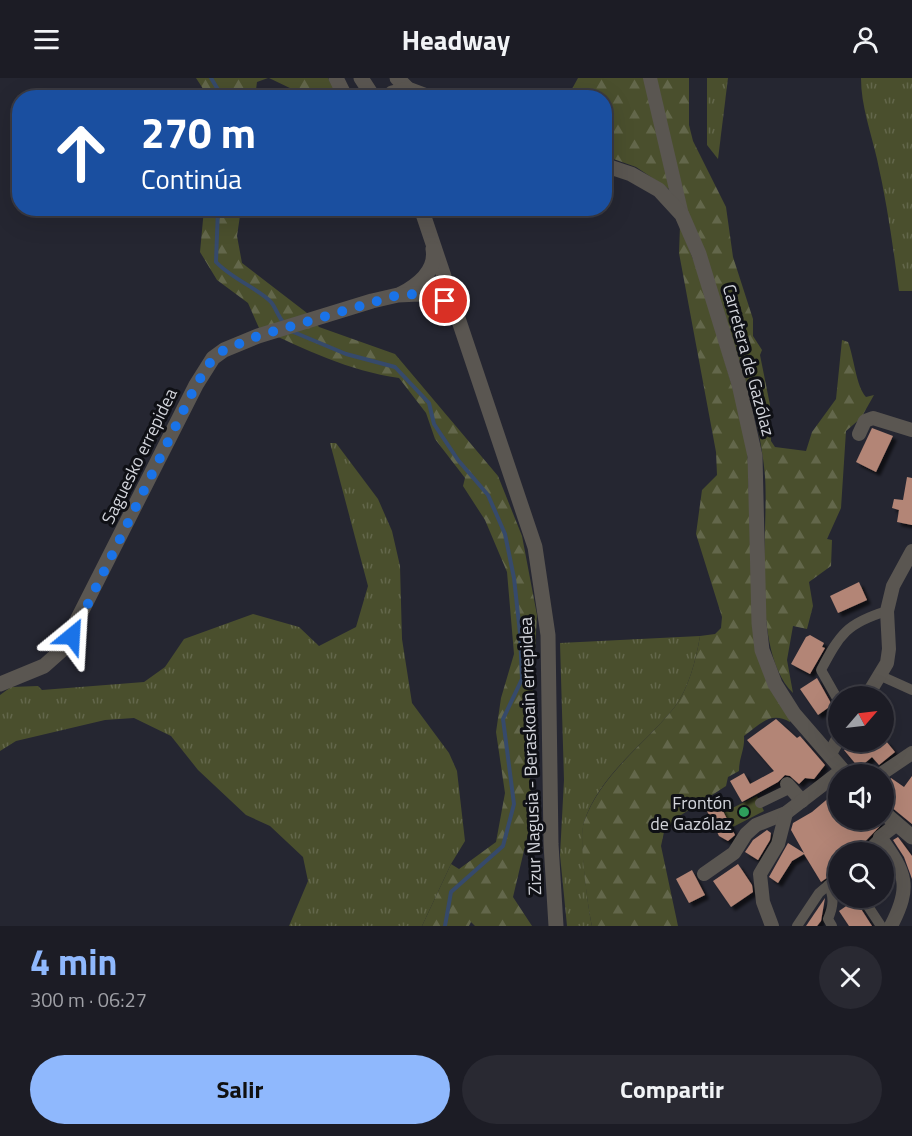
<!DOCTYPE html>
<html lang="es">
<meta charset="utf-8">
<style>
body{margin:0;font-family:"Titillium Web",sans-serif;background:#292932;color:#f1f3f6;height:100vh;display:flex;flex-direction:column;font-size:22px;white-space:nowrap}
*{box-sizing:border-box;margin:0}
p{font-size:20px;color:#a0a1a7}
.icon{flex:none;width:33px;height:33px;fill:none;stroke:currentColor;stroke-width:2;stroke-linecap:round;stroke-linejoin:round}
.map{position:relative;height:848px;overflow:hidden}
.details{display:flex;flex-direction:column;background:#1c1c25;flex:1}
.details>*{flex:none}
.hud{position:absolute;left:12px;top:12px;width:600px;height:126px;border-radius:24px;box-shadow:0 6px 24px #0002,0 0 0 2px #3a3a42;background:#1a4fa0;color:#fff;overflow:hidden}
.needle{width:39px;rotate:62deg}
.fabs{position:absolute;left:828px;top:608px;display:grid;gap:12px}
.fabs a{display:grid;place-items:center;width:66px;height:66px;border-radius:50%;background:#1c1c25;box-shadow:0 6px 24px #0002,0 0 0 2px #3a3a42;font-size:30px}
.pin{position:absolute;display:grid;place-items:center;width:51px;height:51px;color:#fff;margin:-26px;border:3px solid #fff;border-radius:50%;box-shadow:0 2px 6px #0007}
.me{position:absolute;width:66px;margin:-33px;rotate:27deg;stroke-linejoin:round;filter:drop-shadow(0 0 4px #0008)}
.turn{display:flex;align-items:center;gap:21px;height:126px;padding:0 30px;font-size:27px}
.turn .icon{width:78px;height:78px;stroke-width:2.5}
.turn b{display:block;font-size:42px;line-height:51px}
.round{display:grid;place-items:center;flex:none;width:63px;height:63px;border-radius:32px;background:#292932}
.headline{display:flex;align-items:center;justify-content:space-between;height:102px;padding:0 30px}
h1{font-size:36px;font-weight:700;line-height:45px;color:#8fb8fd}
.cta{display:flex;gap:12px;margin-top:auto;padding:12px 30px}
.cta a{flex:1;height:69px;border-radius:36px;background:#8fb8fd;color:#111;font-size:24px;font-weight:700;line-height:69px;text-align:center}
.cta a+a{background:#292932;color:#f1f3f6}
header{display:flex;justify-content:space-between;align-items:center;height:78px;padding:0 30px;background:#1c1c25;font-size:27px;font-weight:700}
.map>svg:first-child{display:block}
.grass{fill:url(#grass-tufts)}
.forest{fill:url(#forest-firs)}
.garden{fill:#4a4f2d}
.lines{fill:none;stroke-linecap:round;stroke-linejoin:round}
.stream{stroke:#364a6b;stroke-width:4}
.building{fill:#b38576;filter:url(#shadow)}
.pedestrian{stroke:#5a5651;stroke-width:10}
.minor{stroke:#5a5651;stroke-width:14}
.tertiary{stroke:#5a5651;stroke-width:15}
.route{stroke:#1a73e8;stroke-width:10;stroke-dasharray:0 18}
.leisure-dot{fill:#2e9e5b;stroke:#0f1015;stroke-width:2}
.labels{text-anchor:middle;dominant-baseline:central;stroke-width:6;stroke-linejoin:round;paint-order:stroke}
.street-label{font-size:18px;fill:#d2d4db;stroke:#0f1015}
.poi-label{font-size:18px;fill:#d2d4db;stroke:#0f1015;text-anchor:end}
</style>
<header><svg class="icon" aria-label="menu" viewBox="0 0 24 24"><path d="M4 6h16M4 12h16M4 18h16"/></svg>Headway<svg class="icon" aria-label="person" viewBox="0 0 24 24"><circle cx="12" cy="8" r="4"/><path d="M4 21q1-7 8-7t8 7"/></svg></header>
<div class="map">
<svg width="912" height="848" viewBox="0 0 912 848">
<defs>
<pattern id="grass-tufts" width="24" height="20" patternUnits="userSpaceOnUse" patternTransform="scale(1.5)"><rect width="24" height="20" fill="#4a4f2d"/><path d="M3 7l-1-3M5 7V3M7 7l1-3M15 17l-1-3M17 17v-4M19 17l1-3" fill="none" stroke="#63674b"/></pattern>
<pattern id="forest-firs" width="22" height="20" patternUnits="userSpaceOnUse" patternTransform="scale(1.5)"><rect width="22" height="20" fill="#4a4f2d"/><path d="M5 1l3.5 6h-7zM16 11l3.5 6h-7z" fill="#63674b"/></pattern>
<filter id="shadow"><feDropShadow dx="4" dy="4" stdDeviation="1.5" flood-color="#0009"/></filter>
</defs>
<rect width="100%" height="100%" fill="#252631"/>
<!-- grass -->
<g class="grass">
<path d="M 707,0 L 728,0 L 718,81 L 707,67 Z"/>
<path d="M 861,0 L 912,0 L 912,213 L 899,213 C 893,168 887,125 877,81 C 871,54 861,28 861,0 Z"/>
<path d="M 330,365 L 336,365 L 378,421 L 392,453 L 400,488 L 402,561 L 412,625 L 449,675 L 457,693 L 465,763 L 451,786 L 422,848 L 289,848 L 308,803 L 303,779 L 270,748 L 246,737 L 198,692 L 171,658 L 134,640 L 105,642 L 16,663 L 0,673 L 0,617 L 11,609 L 38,608 L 42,612 L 144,604 L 165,589 L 184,561 L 253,536 L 299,549 L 319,568 L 356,549 L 368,508 Z"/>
<path d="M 700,558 C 696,582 689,610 674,630 C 643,668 600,696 584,744 C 579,759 588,830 592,848 L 567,848 L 560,777 L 564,702 L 560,565 Z"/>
</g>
<!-- forest -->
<g class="forest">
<path d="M 196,0 L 268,0 L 257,4 L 255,19 L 209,20 Z"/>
<path d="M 269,0 L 328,0 L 338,19 L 302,19 L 294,12 Z"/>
<path d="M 578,0 L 646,0 L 672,113 L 636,89 L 605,78 L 604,20 L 567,20 Z"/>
<path d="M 655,0 L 689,0 L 689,47 L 693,63 L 726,129 L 733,179 L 753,241 L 753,258 L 762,272 L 760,277 L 770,327 L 771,363 L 775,369 L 806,373 L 812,354 L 836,321 L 842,262 L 848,264 C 854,279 856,308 866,319 L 874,317 L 861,340 L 846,353 L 841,430 L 827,461 L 832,462 L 831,488 L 809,504 L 813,528 L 807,551 L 793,548 L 787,582 L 793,615 C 750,573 769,455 765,398 C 757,305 712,217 685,129 C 672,87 665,43 655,0 Z"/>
<path d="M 204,131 L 241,131 L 237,158 L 242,185 L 307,235 L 319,249 L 395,276 L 498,398 L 522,458 L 537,537 L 529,684 L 532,739 L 513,819 L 532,848 L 475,848 L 471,844 L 469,848 L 422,848 L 451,786 L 459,791 L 496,764 L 505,715 L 496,654 L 501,620 L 514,576 L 507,494 L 485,442 L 463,408 L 465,400 L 435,361 L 426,335 L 399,300 C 349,293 304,271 259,250 L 248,225 L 217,202 L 200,174 Z"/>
<path d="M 680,148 L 700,199 L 747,359 L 753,541 L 792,640 L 790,644 C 770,633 761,646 744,658 C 745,672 739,679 739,693 L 728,699 L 726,708 L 678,739 L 664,754 L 661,768 L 678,848 L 592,848 C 588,830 578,759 584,744 C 601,696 643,668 674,630 C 689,610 696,582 700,558 L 715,556 L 721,550 L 722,539 L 696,456 L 702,412 L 717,397 L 716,374 L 679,175 Z"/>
</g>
<!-- garden -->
<path class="garden" d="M 757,718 L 764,733 L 731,750 L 724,734 Z"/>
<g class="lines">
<!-- stream -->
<g class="stream">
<path d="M 211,0 L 223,20"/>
<path d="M 218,130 L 216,184 C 232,201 259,211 271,224 C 276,230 278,239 284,245"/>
<path d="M 291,253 L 346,276 L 395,289 L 429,325 L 434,346 L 458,382 L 488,417 L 505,456 L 514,500 L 520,555 L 522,601 L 503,641 L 514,726 L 503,768 L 451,814 L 445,848"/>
</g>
</g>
<!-- building -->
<g class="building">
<path d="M 872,350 L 893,358 L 876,394 L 856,384 Z"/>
<path d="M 907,399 L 912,400 L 912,447 L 897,444 L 899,432 L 892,430 L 894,421 L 903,422 Z"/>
<path d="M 859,504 L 867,522 L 838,535 L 830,518 Z"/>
<path d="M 810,557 L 824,565 L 822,569 L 825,570 L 810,596 L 791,586 L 806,559 Z"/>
<path d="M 817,600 L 832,627 L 818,637 L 800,611 Z"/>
<path d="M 776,641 L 797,660 L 800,658 L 825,687 L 814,701 L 805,700 L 799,706 L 790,698 L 785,697 L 778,704 L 742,724 L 730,703 L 744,695 L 750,706 L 774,693 L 747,662 Z"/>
<path d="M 854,663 L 886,663 L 895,674 L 879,687 L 872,679 L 859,690 L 844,672 Z"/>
<path d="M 912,698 L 912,746 L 890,728 L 884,726 L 884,704 L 891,700 L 904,709 Z"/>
<path d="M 838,712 L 838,741 L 877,741 L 882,746 L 855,774 L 838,774 L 838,792 L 821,804 L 804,776 L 792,783 L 778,805 L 769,799 L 788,765 L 804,775 L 791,752 L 793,745 L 812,734 Z"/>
<path d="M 718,723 L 735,757 L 728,763 L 719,758 L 705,729 Z"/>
<path d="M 767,752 L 771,755 L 770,762 L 758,782 L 745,774 L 753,762 Z"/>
<path d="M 898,759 L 912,778 L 912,801 L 904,779 L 893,762 Z"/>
<path d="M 738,786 L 752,807 L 753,814 L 731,829 L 713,803 Z"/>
<path d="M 692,792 L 705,817 L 689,825 L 676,801 Z"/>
<path d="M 825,820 L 821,843 L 817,848 L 806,848 Z"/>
<path d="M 855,822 L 856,823 L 872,848 L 849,848 L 839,833 Z"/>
</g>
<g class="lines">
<!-- pedestrian -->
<g class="pedestrian">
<path d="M 881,598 L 912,612"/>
<path d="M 838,622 L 821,592 C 840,556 847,545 887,533"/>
<path d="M 760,725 L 791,710"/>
<path d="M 865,774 L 880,759"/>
<path d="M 828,807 C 835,819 833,829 828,841 L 832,848"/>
<path d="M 862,819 L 881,848"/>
<path d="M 797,848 L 819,815 L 838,799"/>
</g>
<!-- minor -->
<g class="minor">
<path d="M 650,0 L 682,137"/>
<path d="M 859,356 L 865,343 L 873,340 L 912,352"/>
<path d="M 867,618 L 887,585 L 889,571 L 887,533 L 893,508 L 912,473"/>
<path d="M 830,676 L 838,661"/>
<path d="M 881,696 L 912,675"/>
<path d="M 787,706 L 802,723"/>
<path d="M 704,796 L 734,775 L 746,756 L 756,747 L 786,735 L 842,692"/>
<path d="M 772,848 L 763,824 L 760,796 L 778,766 L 786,735"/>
<path d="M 891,848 C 912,808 906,795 880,759 L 897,746"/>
</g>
<!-- tertiary -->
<g class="tertiary">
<path d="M 336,0 L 346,20"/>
<path d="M 361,0 L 374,20"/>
<path d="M 397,0 L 408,11 L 432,20"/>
<path d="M 387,20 L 392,15 L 408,11 L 412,17"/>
<path d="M 604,87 L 631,96 L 659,112 L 682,137 L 699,176 L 739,306 L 755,378 L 759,545 L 762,572 L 775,606 L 794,636 L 846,696"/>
<path d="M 421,130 L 535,469 L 548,557 L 551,766 L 556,848"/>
<path d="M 401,216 C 418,207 437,193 433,171"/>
<path d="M 0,606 L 44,588 L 62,572 L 196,307 L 213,280 L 224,272 L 258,258 L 372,223 L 398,217 L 419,216 L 435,218 L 456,233"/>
<path d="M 884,735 L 912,759"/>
</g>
</g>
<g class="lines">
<!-- route -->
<path class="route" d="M 72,558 L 196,307 L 213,280 L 224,272 L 258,258 L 398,217 C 415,216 430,215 445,223"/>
</g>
<!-- markers -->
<circle class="leisure-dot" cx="744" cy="734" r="6"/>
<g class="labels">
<!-- street labels -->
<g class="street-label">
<text transform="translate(749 282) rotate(75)">Carretera de Gazólaz</text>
<text transform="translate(139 378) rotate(-64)">Saguesko errepidea</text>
<text transform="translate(530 678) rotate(-92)">Zizur Nagusia - Beraskoain errepidea</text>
</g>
<!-- poi labels -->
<g class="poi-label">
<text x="732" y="724">Frontón<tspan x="732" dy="21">de Gazólaz</tspan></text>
</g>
</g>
</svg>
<div class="fabs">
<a><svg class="needle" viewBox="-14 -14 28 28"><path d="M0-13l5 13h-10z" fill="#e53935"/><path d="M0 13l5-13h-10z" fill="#a0a1a7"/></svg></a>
<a><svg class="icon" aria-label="sound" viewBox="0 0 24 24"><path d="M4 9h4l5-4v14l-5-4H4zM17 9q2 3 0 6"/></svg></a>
<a><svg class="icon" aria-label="search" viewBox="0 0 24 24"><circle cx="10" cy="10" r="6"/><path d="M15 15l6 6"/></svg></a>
</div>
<div class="pin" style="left:445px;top:223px;background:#d93025"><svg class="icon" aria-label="arrive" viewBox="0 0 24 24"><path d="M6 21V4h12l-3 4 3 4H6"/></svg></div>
<svg class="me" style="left:72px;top:558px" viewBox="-20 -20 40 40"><path d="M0-17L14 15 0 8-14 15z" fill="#1a73e8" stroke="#fff" stroke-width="4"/></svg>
<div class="hud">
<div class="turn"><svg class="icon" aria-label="ahead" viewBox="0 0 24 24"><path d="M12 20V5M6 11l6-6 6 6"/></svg><div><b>270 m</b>Continúa</div></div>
</div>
</div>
<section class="details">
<div class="headline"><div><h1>4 min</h1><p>300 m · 06:27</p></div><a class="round"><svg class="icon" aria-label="close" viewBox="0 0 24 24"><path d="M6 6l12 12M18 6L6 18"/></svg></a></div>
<div class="cta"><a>Salir</a><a>Compartir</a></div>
</section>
